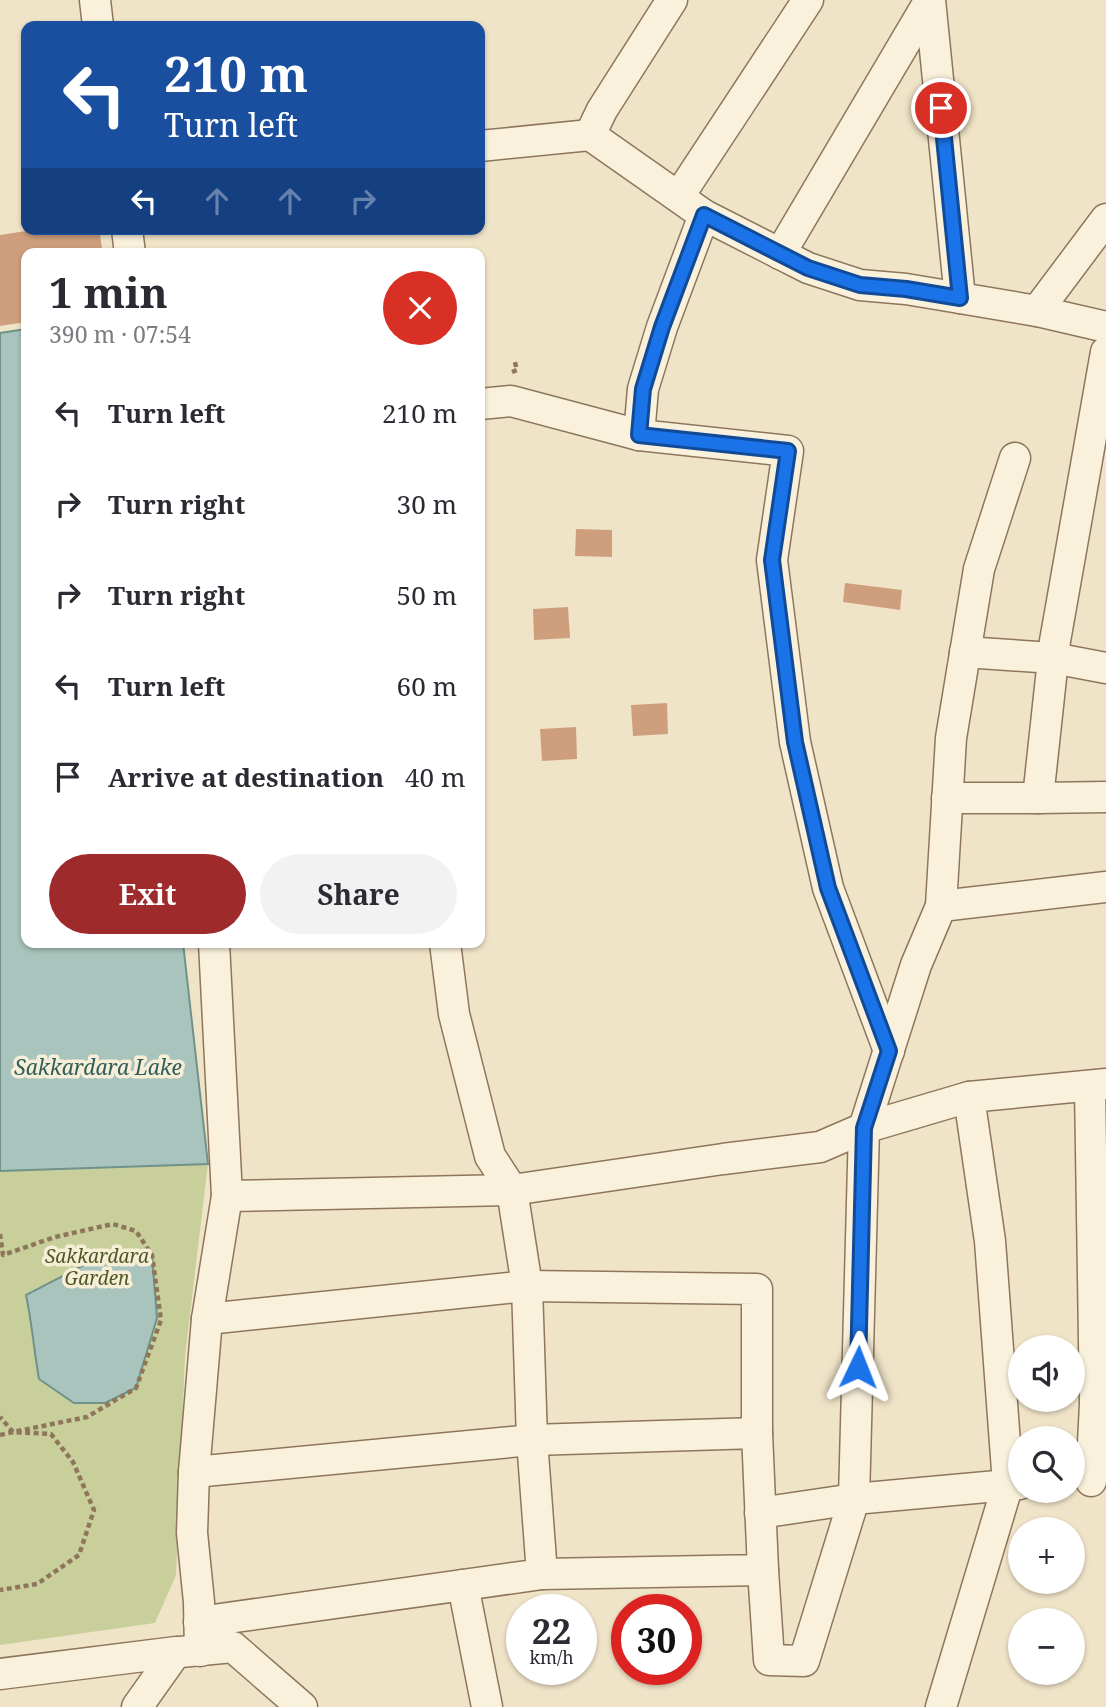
<!DOCTYPE html>
<meta charset="utf-8">
<style>
body{margin:0;font-family:"Noto Serif",serif;background:#f2f2f3;color:#2b2b33;height:100vh;display:flex;flex-direction:column;font-size:26px;white-space:nowrap}
*{box-sizing:border-box;margin:0}
p{font-size:23px;color:#7c7c81}
.icon{flex:none;width:38px;height:38px;fill:none;stroke:currentColor;stroke-width:2;stroke-linecap:round;stroke-linejoin:round}
.map{position:relative;flex:1;overflow:hidden}
.panel{position:absolute;left:21px;top:248px;width:464px;height:700px;display:flex;flex-direction:column;background:#fff;border-radius:14px;box-shadow:0 2px 5px #0004}
.panel>*{flex:none}
.banner{position:absolute;left:21px;top:21px;width:464px;height:214px;border-radius:14px;box-shadow:0 2px 5px #0004;background:#1a4fa0;color:#fff;overflow:hidden}
.controls{position:absolute;left:1008px;top:1335px;display:grid;gap:14px}
.controls a{display:grid;place-items:center;width:77px;height:77px;border-radius:50%;background:#fff;box-shadow:0 2px 5px #0004;font-size:35px}
.speed{position:absolute;left:506px;top:1594px;display:flex;gap:14px;font-size:35px;font-weight:700;text-align:center}
.speed>*{display:grid;place-content:center;width:91px;height:91px;border-radius:50%;background:#fff;box-shadow:0 2px 5px #0004;line-height:1}
.speed small{font-size:18px;font-weight:400}
.speed .limit{border:10px solid #d22;background:#fff;color:#111}
.pin{position:absolute;display:grid;place-items:center;width:60px;height:60px;color:#fff;margin:-30px;border:4px solid #fff;border-radius:50%;box-shadow:0 2px 7px #0007}
.me{position:absolute;width:77px;margin:-38px;rotate:2deg;stroke-linejoin:round;filter:drop-shadow(0 0 5px #0008)}
.turn{display:flex;align-items:center;gap:24px;height:147px;padding:0 28px;font-size:32px}
.turn .icon{width:91px;height:91px;stroke-width:2.5}
.turn b{display:block;font-size:49px;line-height:60px}
.lanes{display:flex;align-items:center;height:66px;padding:0 28px;background:#0003;justify-content:center;gap:35px;direction:ltr}
.lanes .off{opacity:.35}
.round{display:grid;place-items:center;flex:none;width:74px;height:74px;border-radius:37px;background:#f2f2f3}
.headline{display:flex;align-items:center;justify-content:space-between;height:119px;padding:0 28px}
h1{font-size:42px;font-weight:700;line-height:52px}
.cta{display:flex;gap:14px;margin-top:auto;padding:14px 28px}
.cta a{flex:1;height:80px;border-radius:42px;background:#9e2a2b;color:#fff;font-size:28px;font-weight:700;line-height:80px;text-align:center}
.cta a+a{background:#f2f2f3;color:#2b2b33}
ul{padding:0;list-style:none}
li{display:flex;align-items:center;gap:21px;height:91px;padding:0 28px}
li div{flex:1}
li b{display:block;font-size:26px}
li em{font-style:normal}
.map>svg:first-child{display:block}
.green{fill:#c9cf9b}
.water{fill:#a9c4bc;stroke:#6f938a;stroke-width:2}
.building{fill:#cf9f7d}
.lines{fill:none;stroke-linecap:round;stroke-linejoin:round}
.minor-casing{stroke:#8d765c;stroke-width:33}
.path{stroke:#8d765c;stroke-width:4.5;stroke-dasharray:5 3.5;stroke-linecap:butt}
.minor{stroke:#faf1dc;stroke-width:30}
.route-casing{stroke:#114b97;stroke-width:18}
.route{stroke:#1a73e8;stroke-width:12}
.labels{text-anchor:middle;dominant-baseline:central;stroke-width:7;stroke-linejoin:round;paint-order:stroke}
.park-label{font-size:19px;font-style:italic;fill:#4d5a26;stroke:#f7eed8}
.water-label{font-size:21px;font-style:italic;fill:#2f5d5a;stroke:#f7eed8}
</style>
<div class="map">
<svg width="1106" height="1707" viewBox="0 0 1106 1707">
<rect width="100%" height="100%" fill="#f0e4c8"/>
<!-- green -->
<path class="green" d="M 208,1164 L 185,1356 L 176,1575 L 155,1623 L 0,1645 L 0,1171 Z"/>
<!-- water -->
<g class="water">
<path d="M 26,329 L 26,943 L 183,943 L 208,1164 L 0,1171 L 0,333 Z"/>
<path d="M 152,1255 L 157,1318 L 136,1388 L 105,1403 L 74,1403 L 39,1379 C 34,1351 32,1323 26,1295 L 84,1265 Z"/>
</g>
<!-- building -->
<g class="building">
<path d="M 39,229 L 99,229 L 103,254 L 26,254 L 26,322 L 0,326 L 0,235 Z"/>
<path d="M 576,529 L 612,530 L 612,557 L 575,556 Z"/>
<path d="M 845,583 L 902,590 L 900,610 L 843,602 Z"/>
<path d="M 568,607 L 570,638 L 534,640 L 533,609 Z"/>
<path d="M 667,703 L 668,734 L 633,736 L 631,705 Z"/>
<path d="M 576,727 L 577,759 L 542,761 L 540,729 Z"/>
</g>
<g class="lines">
<defs>
<g id="minor">
<path d="M 95,0 L 98,26"/>
<path d="M 930,0 L 960,298 L 1037,311 L 1106,327"/>
<path d="M 590,135 L 704,215 L 808,268 L 860,285 L 906,289 L 960,298"/>
<path d="M 480,146 L 590,135 L 602,110 L 672,0"/>
<path d="M 679,196 L 808,0"/>
<path d="M 127,229 L 130,254"/>
<path d="M 780,254 L 930,0"/>
<path d="M 1037,311 L 1106,219"/>
<path d="M 480,404 L 511,401 L 639,435 L 643,389 L 662,327 L 704,215"/>
<path d="M 639,435 L 788,451 L 772,560 L 795,742 L 828,888 L 889,1051"/>
<path d="M 965,652 L 1053,658 L 1106,668"/>
<path d="M 947,798 L 1038,798 L 1055,641 L 1106,352"/>
<path d="M 1038,798 L 1106,797"/>
<path d="M 941,906 L 951,738 L 979,569 L 1015,458"/>
<path d="M 1090,1086 L 1095,1404 L 1091,1481"/>
<path d="M 227,1196 L 512,1190 L 723,1159 L 820,1147 L 864,1128 L 916,965 L 941,906 L 1106,887"/>
<path d="M 207,1319 L 527,1286 L 757,1289 L 757,1433"/>
<path d="M 194,1472 L 532,1440 L 757,1433 L 763,1570 L 542,1574"/>
<path d="M 760,1513 L 854,1499 L 1020,1484"/>
<path d="M 763,1570 L 769,1660 L 804,1661 L 854,1499 L 864,1128 L 969,1097 L 1106,1084"/>
<path d="M 463,1585 L 487,1707"/>
<path d="M 199,1622 L 542,1574 L 532,1440 L 527,1286 L 512,1190 L 490,1156 L 454,1014 L 445,943"/>
<path d="M 200,1651 L 199,1602 L 192,1533 L 194,1472 L 207,1319 L 227,1196 L 214,943"/>
<path d="M 180,1652 L 233,1647 L 302,1707"/>
<path d="M 0,1674 L 176,1652 L 137,1707"/>
<path d="M 941,1707 L 1008,1484 L 990,1241 L 969,1097"/>
</g>
</defs>
<!-- minor casing -->
<use href="#minor" class="minor-casing"/>
<!-- path -->
<g class="path">
<path d="M 512,372 L 517,370 L 514,359"/>
<path d="M 0,1234 L 3,1255 L 55,1237 L 113,1224 L 136,1231 L 152,1255 L 161,1320 L 136,1388 L 87,1417 L 13,1432 L 0,1417"/>
<path d="M 0,1435 L 13,1432 L 51,1434 L 73,1462 L 94,1510 L 79,1555 L 37,1584 L 0,1590"/>
</g>
<!-- minor -->
<use href="#minor" class="minor"/>
</g>
<g class="lines">
<defs>
<path id="route" d="M 858,1367 L 864,1128 L 889,1051 L 828,888 L 795,742 L 772,560 L 788,451 L 639,435 L 643,389 L 662,327 L 704,215 L 808,268 L 860,285 L 906,289 L 960,298 L 941,108"/>
</defs>
<!-- route casing -->
<use href="#route" class="route-casing"/>
<!-- route -->
<use href="#route" class="route"/>
</g>
<g class="labels">
<!-- park labels -->
<g class="park-label">
<text x="97" y="1256">Sakkardara<tspan x="97" dy="22">Garden</tspan></text>
</g>
<!-- water labels -->
<g class="water-label">
<text x="98" y="1067">Sakkardara Lake</text>
</g>
</g>
</svg>
<div class="controls">
<a><svg class="icon" aria-label="sound" viewBox="0 0 24 24"><path d="M4 9h4l5-4v14l-5-4H4zM17 9q2 3 0 6"/></svg></a>
<a><svg class="icon" aria-label="search" viewBox="0 0 24 24"><circle cx="10" cy="10" r="6"/><path d="M15 15l6 6"/></svg></a>
<a>+</a>
<a>−</a>
</div>
<div class="speed"><div>22<small>km/h</small></div><div class="limit">30</div></div>
<div class="pin" style="left:941px;top:108px;background:#d93025"><svg class="icon" aria-label="arrive" viewBox="0 0 24 24"><path d="M6 21V4h12l-3 4 3 4H6"/></svg></div>
<svg class="me" style="left:858px;top:1367px" viewBox="-20 -20 40 40"><path d="M0-17L14 15 0 8-14 15z" fill="#1a73e8" stroke="#fff" stroke-width="4"/></svg>
<div class="banner">
<div class="turn"><svg class="icon" aria-label="left" viewBox="0 0 24 24"><path d="M17 20v-9H6M10 6l-5 5 5 5"/></svg><div><b>210 m</b>Turn left</div></div>
<div class="lanes"><svg class="icon" aria-label="left" viewBox="0 0 24 24"><path d="M17 20v-9H6M10 6l-5 5 5 5"/></svg><svg class="icon off" aria-label="ahead" viewBox="0 0 24 24"><path d="M12 20V5M6 11l6-6 6 6"/></svg><svg class="icon off" aria-label="ahead" viewBox="0 0 24 24"><path d="M12 20V5M6 11l6-6 6 6"/></svg><svg class="icon off" aria-label="right" viewBox="0 0 24 24"><path d="M7 20v-9h11M14 6l5 5-5 5"/></svg></div>
</div>
<section class="panel">
<div class="headline"><div><h1>1 min</h1><p>390 m · 07:54</p></div><a class="round" style="background:#d93025;color:#fff"><svg class="icon" aria-label="close" viewBox="0 0 24 24"><path d="M6 6l12 12M18 6L6 18"/></svg></a></div>
<ul>
<li><svg class="icon" aria-label="left" viewBox="0 0 24 24"><path d="M17 20v-9H6M10 6l-5 5 5 5"/></svg><div><b>Turn left</b></div><em>210 m</em></li>
<li><svg class="icon" aria-label="right" viewBox="0 0 24 24"><path d="M7 20v-9h11M14 6l5 5-5 5"/></svg><div><b>Turn right</b></div><em>30 m</em></li>
<li><svg class="icon" aria-label="right" viewBox="0 0 24 24"><path d="M7 20v-9h11M14 6l5 5-5 5"/></svg><div><b>Turn right</b></div><em>50 m</em></li>
<li><svg class="icon" aria-label="left" viewBox="0 0 24 24"><path d="M17 20v-9H6M10 6l-5 5 5 5"/></svg><div><b>Turn left</b></div><em>60 m</em></li>
<li><svg class="icon" aria-label="arrive" viewBox="0 0 24 24"><path d="M6 21V4h12l-3 4 3 4H6"/></svg><div><b>Arrive at destination</b></div><em>40 m</em></li>
</ul>
<div class="cta"><a>Exit</a><a>Share</a></div>
</section>
</div>
